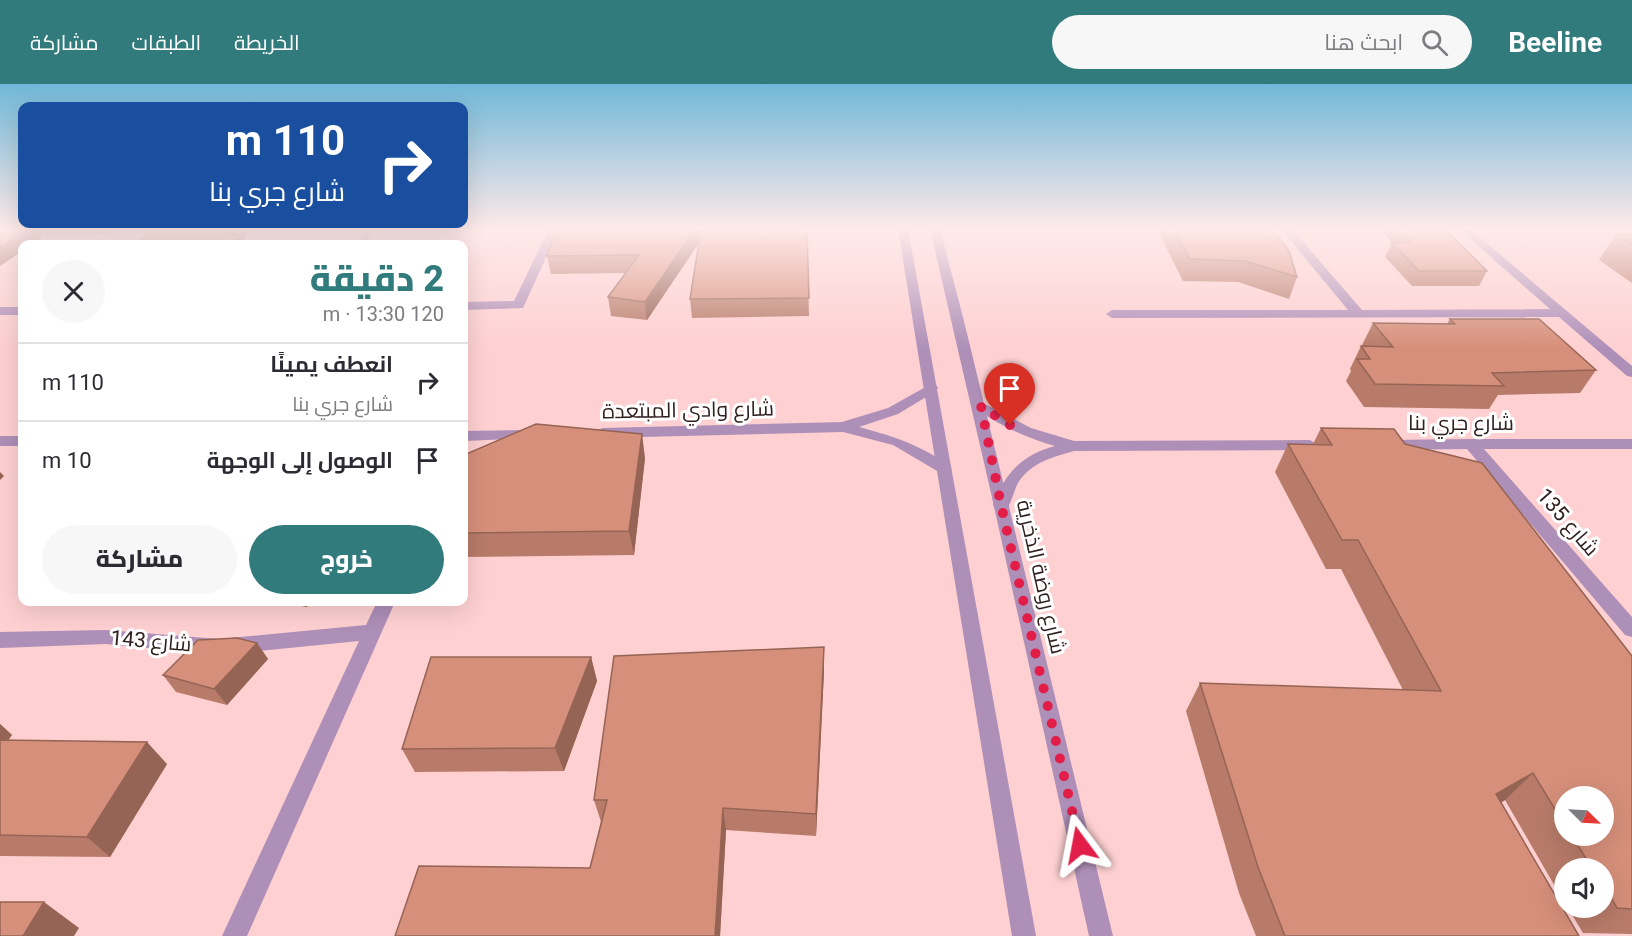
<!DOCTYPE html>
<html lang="ar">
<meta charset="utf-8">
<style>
body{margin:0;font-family:Roboto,Cairo,sans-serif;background:#f7f7f7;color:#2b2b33;direction:rtl;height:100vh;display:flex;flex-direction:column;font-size:22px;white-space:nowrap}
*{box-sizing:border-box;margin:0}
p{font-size:20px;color:#7c7c81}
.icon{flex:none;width:33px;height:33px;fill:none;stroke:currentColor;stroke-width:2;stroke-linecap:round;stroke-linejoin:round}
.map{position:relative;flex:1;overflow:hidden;direction:ltr}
.drawer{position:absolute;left:18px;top:156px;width:450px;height:366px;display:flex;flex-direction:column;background:#fff;border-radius:12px;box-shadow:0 6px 24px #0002;direction:rtl}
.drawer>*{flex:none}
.top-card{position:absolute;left:18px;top:18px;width:450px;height:126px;border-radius:12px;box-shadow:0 6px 24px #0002;direction:rtl;background:#1a4fa0;color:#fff;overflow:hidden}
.needle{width:39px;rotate:114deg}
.tools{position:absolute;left:1554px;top:702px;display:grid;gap:12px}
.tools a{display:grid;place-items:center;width:60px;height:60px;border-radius:50%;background:#fff;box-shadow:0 6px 24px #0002;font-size:30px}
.pin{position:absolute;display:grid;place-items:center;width:51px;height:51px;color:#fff;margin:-62px -26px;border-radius:50% 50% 50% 0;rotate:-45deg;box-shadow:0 0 6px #0007}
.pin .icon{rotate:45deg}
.me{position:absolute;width:66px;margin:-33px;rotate:347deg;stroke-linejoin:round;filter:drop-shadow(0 0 4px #0008)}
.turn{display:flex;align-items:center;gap:21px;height:126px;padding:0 24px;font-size:27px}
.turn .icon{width:78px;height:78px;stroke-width:2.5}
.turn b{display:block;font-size:42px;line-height:51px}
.round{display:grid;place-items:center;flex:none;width:63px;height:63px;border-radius:32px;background:#f7f7f7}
.head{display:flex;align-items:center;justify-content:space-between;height:102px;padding:0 24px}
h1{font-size:36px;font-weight:800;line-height:45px;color:#317b7c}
.primary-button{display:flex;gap:12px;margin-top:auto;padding:12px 24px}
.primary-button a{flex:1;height:69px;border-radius:36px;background:#317b7c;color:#fff;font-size:24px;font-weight:800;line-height:69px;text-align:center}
.primary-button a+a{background:#f7f7f7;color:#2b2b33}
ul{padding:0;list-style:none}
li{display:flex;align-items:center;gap:18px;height:78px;padding:0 24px;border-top:2px solid #e1e1e2}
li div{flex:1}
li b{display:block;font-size:22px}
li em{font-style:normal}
header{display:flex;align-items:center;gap:36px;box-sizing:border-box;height:84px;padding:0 30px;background:#317b7c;color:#fff}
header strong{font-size:28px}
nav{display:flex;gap:33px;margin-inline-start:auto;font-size:21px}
.search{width:420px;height:54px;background:#f7f7f7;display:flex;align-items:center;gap:15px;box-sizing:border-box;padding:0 21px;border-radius:33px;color:#7c7c81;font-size:22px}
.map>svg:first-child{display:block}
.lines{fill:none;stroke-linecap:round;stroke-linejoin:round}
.minor{fill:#ae8fb8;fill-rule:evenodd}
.tertiary{fill:#ae8fb8;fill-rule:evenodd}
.wall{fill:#b87b69;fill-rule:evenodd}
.shaded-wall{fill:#966455}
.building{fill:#d68f7a;stroke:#966455;stroke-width:1.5}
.route{stroke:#e11d48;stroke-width:10;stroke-dasharray:0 18}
.labels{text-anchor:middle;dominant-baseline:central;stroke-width:6;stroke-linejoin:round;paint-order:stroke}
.street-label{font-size:21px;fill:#312020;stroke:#fefefe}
</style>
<header>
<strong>Beeline</strong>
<div class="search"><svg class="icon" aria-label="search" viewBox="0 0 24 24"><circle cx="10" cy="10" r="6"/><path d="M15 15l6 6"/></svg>ابحث هنا</div>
<nav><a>الخريطة</a><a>الطبقات</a><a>مشاركة</a></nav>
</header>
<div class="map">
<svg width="1632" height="852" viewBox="0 0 1632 852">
<rect width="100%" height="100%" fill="#fed0d1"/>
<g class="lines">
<!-- minor -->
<g class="minor">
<path d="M 366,145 L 377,145 L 365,160 L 355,160 Z"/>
<path d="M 549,145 L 559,145 L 523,224 L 464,226 L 464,218 L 514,217 Z"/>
<path d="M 1281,145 L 1292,145 L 1362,226 L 1550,225 L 1459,145 L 1470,145 L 1632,282 L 1632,293 L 1627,292 L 1559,233 L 1112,234 L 1106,230 L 1112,226 L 1348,226 Z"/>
<path d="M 0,146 L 107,145 L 112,148 L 106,151 L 0,152 Z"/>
<rect x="0" y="223" width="22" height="8"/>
<path d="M 931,300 L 936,301 L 938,304 L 936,307 L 898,330 L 859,343 C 896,353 918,360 950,382 L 952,386 L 944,391 L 893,361 L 843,348 L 602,354 L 595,349 L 602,344 L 842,338 L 888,324 Z"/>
<path d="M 981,318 L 1031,344 L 1074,357 L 1310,356 L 1318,361 L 1310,366 L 1074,367 C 1053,373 1030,379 1018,399 C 1014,407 1012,417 1007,425 L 995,425 L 993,421 C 1005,389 1022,371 1055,362 C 1026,354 1001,342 976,325 L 974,322 Z"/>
<path d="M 532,346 L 540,351 L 537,354 L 464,357 L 464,347 Z"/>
<rect x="0" y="352" width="22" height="10"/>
<path d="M 1471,355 L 1632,355 L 1632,365 L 1484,365 L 1632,533 L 1632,553 L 1625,551 L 1467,365 L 1387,366 L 1379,361 L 1387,356 Z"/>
<path d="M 377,518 L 395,518 L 247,852 L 222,852 L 359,557 L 219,571 L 106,560 L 0,564 L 0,548 L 106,546 L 219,555 L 366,541 Z"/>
</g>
<!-- tertiary -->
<g class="tertiary">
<path d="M 898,145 L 908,145 L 1036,852 L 1012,852 Z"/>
<path d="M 930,145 L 940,145 L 963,233 L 1113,852 L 1089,852 L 991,409 Z"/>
</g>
</g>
<!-- wall -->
<g class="wall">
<path d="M 807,145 L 809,232 L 692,234 L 690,215 L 699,158 L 647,236 L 611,232 L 608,213 L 626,189 L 551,190 L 547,172 Z"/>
<path d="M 1157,145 L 1272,145 L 1297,193 L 1289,215 L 1238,198 L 1183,197 Z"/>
<path d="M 1380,145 L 1445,145 L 1487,187 L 1479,202 L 1412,202 L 1385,173 L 1392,158 Z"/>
<path d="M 1616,150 L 1632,150 L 1632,199 L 1599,176 Z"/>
<path d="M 1450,235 L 1596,286 L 1580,309 L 1498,311 L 1489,325 L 1364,323 L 1346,297 L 1351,287 L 1350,285 L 1361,262 L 1364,262 L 1362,261 L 1373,239 L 1447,240 Z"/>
<path d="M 1321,344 L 1405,360 L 1632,572 L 1632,850 L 1583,849 L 1568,824 L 1604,824 L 1604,784 L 1564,784 L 1564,818 L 1505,716 L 1501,719 L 1579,852 L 1256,852 L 1239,809 L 1186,627 L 1200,599 L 1403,606 L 1341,485 L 1326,485 L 1275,388 L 1288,360 L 1313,360 ZM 1564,712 L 1604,752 L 1564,752 Z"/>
<path d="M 464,371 L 645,374 L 634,471 L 464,473 Z"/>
<path d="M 282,518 L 315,518 L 306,523 Z"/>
<path d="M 257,559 L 268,575 L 227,621 L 176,608 L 163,591 Z"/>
<path d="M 824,563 L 824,587 L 816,752 L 726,746 L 720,852 L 395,852 L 590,784 L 601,738 L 594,716 Z"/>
<path d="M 591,573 L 597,597 L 564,687 L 415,688 L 402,665 Z"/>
<path d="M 0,640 L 12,651 L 8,657 L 167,680 L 110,773 L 0,772 Z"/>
</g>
<!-- shaded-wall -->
<g class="shaded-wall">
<path d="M 28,145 L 37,145 L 42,154 L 32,160 L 22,160 L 22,167 L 0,182 L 0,163 Z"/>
<path d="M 234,145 L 250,145 L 244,154 L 247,160 L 233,160 L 229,151 Z"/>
<path d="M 695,145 L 705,145 L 705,150 L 647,236 L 645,218 Z"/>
<path d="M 642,350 L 645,374 L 634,471 L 629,447 Z"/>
<path d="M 0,388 L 4,392 L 0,396 Z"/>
<path d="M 303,518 L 315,518 L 306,523 Z"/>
<path d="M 257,559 L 268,575 L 227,621 L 214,605 Z"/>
<path d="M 824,563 L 824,587 L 816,752 L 816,730 Z"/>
<path d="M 591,573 L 597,597 L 564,687 L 555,664 Z"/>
<path d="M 0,640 L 12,651 L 0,665 Z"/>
<path d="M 147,658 L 167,680 L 110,773 L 87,753 Z"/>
<path d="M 1533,689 L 1505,716 L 1469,737 L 1496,710 Z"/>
<path d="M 723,724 L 726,746 L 720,852 L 715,852 Z"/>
<path d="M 44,818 L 79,844 L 74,852 L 23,852 Z"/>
</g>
<!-- building -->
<g class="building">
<path d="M 0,145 L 28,145 L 0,163 Z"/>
<path d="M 160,145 L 234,145 L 229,151 L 242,151 L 233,160 L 135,160 L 149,149 L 155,149 Z"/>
<path d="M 557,145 L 695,145 L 645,218 L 608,213 L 639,171 L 547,172 Z"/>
<path d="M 701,145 L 807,145 L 809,214 L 690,215 Z"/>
<path d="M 1173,145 L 1272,145 L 1289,167 L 1297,193 L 1245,177 L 1190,175 Z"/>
<path d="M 1400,145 L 1445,145 L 1487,187 L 1419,187 L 1391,158 L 1412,158 Z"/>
<path d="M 1616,150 L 1632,150 L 1632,161 Z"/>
<path d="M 1450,235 L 1539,235 L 1596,286 L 1492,289 L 1504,302 L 1375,300 L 1357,275 L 1370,275 L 1361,262 L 1393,263 L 1373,239 L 1455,240 Z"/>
<path d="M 536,340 L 642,350 L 629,447 L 464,449 L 464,371 Z"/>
<path d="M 1321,344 L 1394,345 L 1405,360 L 1482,379 L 1632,572 L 1632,825 L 1617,824 L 1604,802 L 1604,784 L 1592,784 L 1572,752 L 1604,752 L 1604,712 L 1564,712 L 1564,740 L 1533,689 L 1496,710 L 1579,852 L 1285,852 L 1258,783 L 1200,599 L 1441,607 L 1358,456 L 1342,456 L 1288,360 L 1332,361 Z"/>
<path d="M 237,554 L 257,559 L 214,605 L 163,591 L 198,556 Z"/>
<path d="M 824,563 L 816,730 L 723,724 L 715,852 L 395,852 L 419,782 L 590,784 L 607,716 L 594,716 L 614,572 Z"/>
<path d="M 431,573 L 591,573 L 555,664 L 402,665 Z"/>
<path d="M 0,656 L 147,658 L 87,753 L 0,751 Z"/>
<path d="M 0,818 L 44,818 L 23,852 L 0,852 Z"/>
</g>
<!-- sky -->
<linearGradient id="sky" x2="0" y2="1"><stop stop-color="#70b8d8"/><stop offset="0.55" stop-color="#ffeaea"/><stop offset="1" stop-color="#ffeaea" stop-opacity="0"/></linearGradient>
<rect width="1632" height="264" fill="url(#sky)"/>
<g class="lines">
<!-- route -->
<path class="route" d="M 1010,341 L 981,322 L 1001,421 L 1080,761"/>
</g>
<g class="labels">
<!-- street labels -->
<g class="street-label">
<text transform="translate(688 326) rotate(-1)">شارع وادي المبتعدة</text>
<text x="1461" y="339">شارع جري بنا</text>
<text transform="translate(1568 438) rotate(49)">شارع 135</text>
<text transform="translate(1041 493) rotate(77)">شارع روضة الذخرية</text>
<text transform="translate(151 557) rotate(5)">شارع 143</text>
</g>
</g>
</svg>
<div class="tools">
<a><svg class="needle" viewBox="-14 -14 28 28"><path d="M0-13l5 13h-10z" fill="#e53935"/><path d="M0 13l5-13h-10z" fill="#7c7c81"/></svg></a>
<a><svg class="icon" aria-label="sound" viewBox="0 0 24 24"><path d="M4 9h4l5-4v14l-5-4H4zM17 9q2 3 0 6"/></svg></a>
</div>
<div class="pin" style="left:1010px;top:341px;background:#d93025"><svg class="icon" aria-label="arrive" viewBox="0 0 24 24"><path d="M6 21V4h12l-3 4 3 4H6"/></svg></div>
<svg class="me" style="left:1080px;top:761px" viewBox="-20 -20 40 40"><path d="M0-17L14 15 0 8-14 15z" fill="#e11d48" stroke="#fff" stroke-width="4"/></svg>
<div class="top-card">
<div class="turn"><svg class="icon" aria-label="right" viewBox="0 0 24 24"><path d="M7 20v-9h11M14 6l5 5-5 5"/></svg><div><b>110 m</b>شارع جري بنا</div></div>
</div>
<section class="drawer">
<div class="head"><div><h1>2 دقيقة</h1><p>120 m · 13:30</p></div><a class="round"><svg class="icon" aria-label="close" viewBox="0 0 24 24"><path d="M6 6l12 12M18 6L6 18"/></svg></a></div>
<ul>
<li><svg class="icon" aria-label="right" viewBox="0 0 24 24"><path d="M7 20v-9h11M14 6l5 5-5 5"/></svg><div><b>انعطف يمينًا</b><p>شارع جري بنا</p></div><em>110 m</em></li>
<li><svg class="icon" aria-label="arrive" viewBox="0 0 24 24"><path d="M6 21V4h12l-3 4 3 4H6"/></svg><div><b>الوصول إلى الوجهة</b></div><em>10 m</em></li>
</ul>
<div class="primary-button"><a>خروج</a><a>مشاركة</a></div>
</section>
</div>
